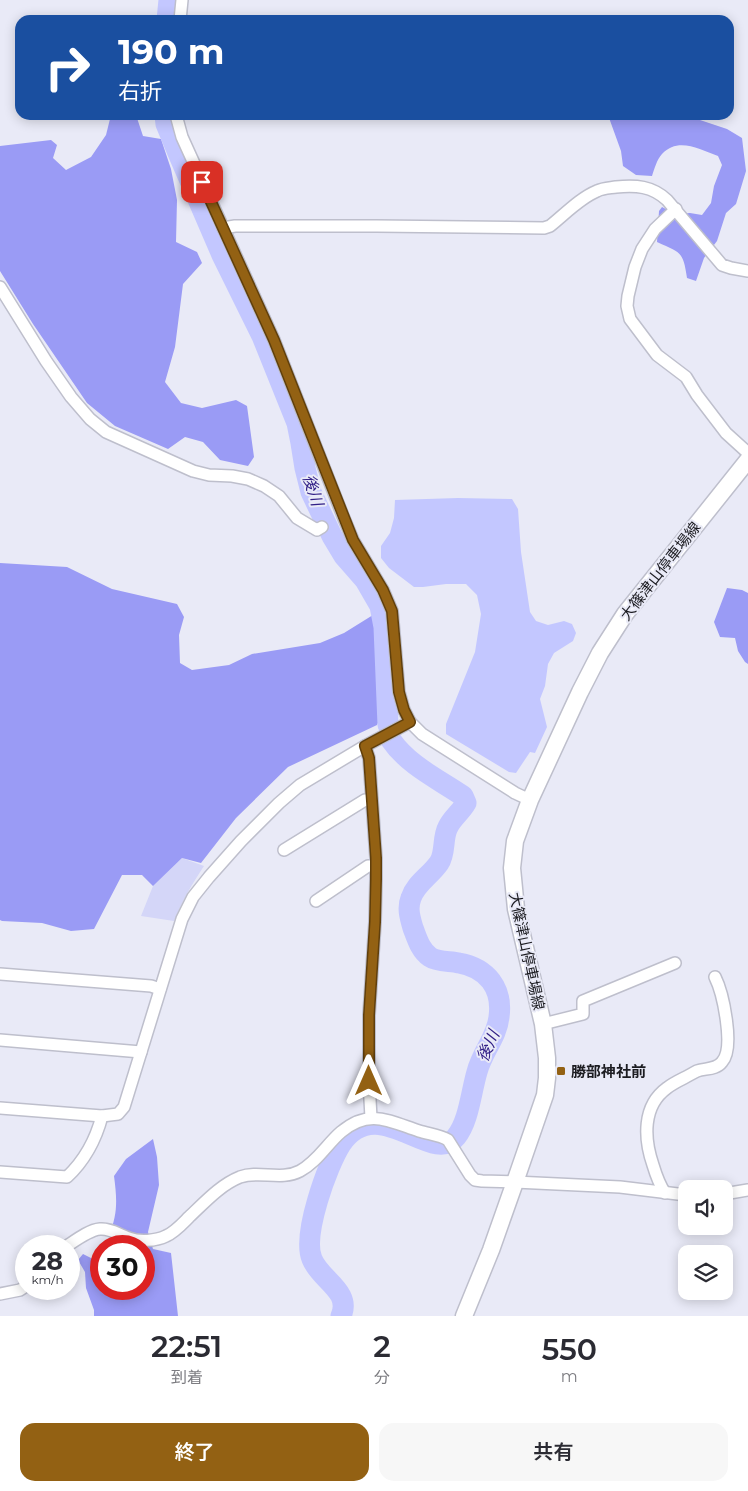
<!DOCTYPE html>
<html lang="ja">
<meta charset="utf-8">
<style>
body{margin:0;font-family:Montserrat,"Noto Sans JP",sans-serif;background:#f7f7f7;color:#2b2b33;height:100vh;display:flex;flex-direction:column;font-size:19px;white-space:nowrap}
*{box-sizing:border-box;margin:0}
p{font-size:16px;color:#7c7c81}
.icon{flex:none;width:28px;height:28px;fill:none;stroke:currentColor;stroke-width:2;stroke-linecap:round;stroke-linejoin:round}
.map{position:relative;height:1316px;overflow:hidden}
.drawer{display:flex;flex-direction:column;background:#fff;flex:1}
.drawer>*{flex:none}
.hud{position:absolute;left:15px;top:15px;width:719px;height:105px;border-radius:15px;box-shadow:0 2px 12px #0003;background:#1a4fa0;color:#fff;overflow:hidden}
.controls{position:absolute;left:678px;top:1180px;display:grid;gap:10px}
.controls a{display:grid;place-items:center;width:55px;height:55px;border-radius:10px;background:#fff;box-shadow:0 2px 12px #0003;font-size:25px}
.speed{position:absolute;left:15px;top:1235px;display:flex;gap:10px;font-size:25px;font-weight:700;text-align:center}
.speed>*{display:grid;place-content:center;width:65px;height:65px;border-radius:50%;background:#fff;box-shadow:0 2px 12px #0003;line-height:1}
.speed small{font-size:12px;font-weight:400}
.speed .limit{border:8px solid #d22;background:#fff;color:#111}
.pin{position:absolute;display:grid;place-items:center;width:42px;height:42px;color:#fff;margin:-21px;border-radius:10px;box-shadow:0 2px 8px #0006}
.me{position:absolute;width:55px;margin:-28px;rotate:0deg;stroke-linejoin:round;filter:drop-shadow(0 0 4px #0008)}
.turn{display:flex;align-items:center;gap:18px;height:105px;padding:0 20px;font-size:22px}
.turn .icon{width:65px;height:65px;stroke-width:2.5}
.turn b{display:block;font-size:35px;line-height:42px}
.eta{display:flex;justify-content:space-evenly;align-items:center;height:85px;text-align:center}
.eta b{font-size:30px;font-weight:600;line-height:35px}
.cta{display:flex;gap:10px;margin-top:auto;padding:10px 20px}
.cta a{flex:1;height:58px;border-radius:15px;background:#936113;color:#fff;font-size:20px;font-weight:600;line-height:58px;text-align:center}
.cta a+a{background:#f7f7f7;color:#2b2b33}
.map>svg:first-child{display:block}
.green{fill:#d4d6f8}
.forest{fill:#9a9bf5}
.water{fill:#c3c7ff}
.lines{fill:none;stroke-linecap:round;stroke-linejoin:round}
.river{stroke:#c3c7ff;stroke-width:21}
.minor-casing{stroke:#bebfcc;stroke-width:14}
.secondary-casing{stroke:#bebfcc;stroke-width:19}
.minor{stroke:#fff;stroke-width:11}
.secondary{stroke:#fff;stroke-width:16}
.route-casing{stroke:#603f0c;stroke-width:12}
.route{stroke:#936113;stroke-width:9}
.poi-dot{fill:#936113;stroke:#e9eaf7;stroke-width:2}
.labels{text-anchor:middle;dominant-baseline:central;stroke-width:4;stroke-linejoin:round;paint-order:stroke}
.street-label{font-size:15px;fill:#1c1c21;stroke:#e9eaf7}
.poi-label{font-size:15px;font-weight:bold;fill:#1c1c21;stroke:#e9eaf7;text-anchor:start}
.water-label{font-size:16px;font-style:italic;fill:#322087;stroke:#e9eaf7}
</style>
<div class="map">
<svg width="748" height="1316" viewBox="0 0 748 1316">
<rect width="100%" height="100%" fill="#e9eaf7"/>
<!-- green -->
<path class="green" d="M 182,858 L 204,866 C 192,884 182,901 174,921 L 141,916 L 153,886 Z"/>
<!-- forest -->
<g class="forest">
<path d="M 111,115 L 136,115 L 143,136 L 161,139 L 171,169 L 177,200 L 176,242 L 197,252 L 202,263 L 183,284 L 175,347 L 165,382 L 181,403 L 202,408 L 236,400 L 247,406 L 254,457 L 248,466 L 220,460 L 203,442 L 185,437 L 168,449 L 115,426 L 87,403 L 33,324 L 0,271 L 0,146 L 51,140 L 57,145 L 53,158 L 66,170 L 91,157 L 106,135 Z"/>
<path d="M 608,115 L 685,115 L 727,129 L 742,138 L 746,171 L 736,204 L 726,213 L 717,241 L 704,258 L 696,281 L 687,278 C 683,251 681,253 657,242 L 659,211 L 662,207 L 675,214 L 690,213 L 702,215 L 711,203 L 714,186 L 722,165 L 718,156 C 699,149 678,137 662,154 C 657,159 654,170 652,176 L 636,175 L 623,166 L 621,151 Z"/>
<path d="M 0,563 L 67,567 L 112,589 L 177,604 L 184,617 L 179,635 L 180,663 L 192,670 L 229,665 L 252,654 L 320,643 L 344,633 L 373,615 L 381,626 L 382,659 L 383,712 L 377,725 L 288,767 L 236,818 L 201,863 L 182,858 L 153,886 L 142,875 L 122,875 L 94,929 L 71,931 L 42,923 L 2,921 L 0,920 Z"/>
<path d="M 727,588 L 742,590 L 748,593 L 748,664 L 745,662 L 738,651 L 735,638 L 720,637 L 714,622 Z"/>
<path d="M 153,1139 L 157,1157 L 159,1185 L 148,1232 L 153,1249 L 171,1253 L 178,1316 L 94,1316 L 94,1310 L 86,1288 L 85,1272 L 78,1260 L 83,1254 L 93,1259 L 101,1255 L 101,1289 L 144,1289 L 144,1246 L 117,1246 L 116,1243 L 109,1235 C 118,1214 117,1199 114,1176 L 126,1159 Z"/>
</g>
<!-- water -->
<path class="water" d="M 458,498 L 512,499 L 518,509 L 521,552 L 530,612 L 536,621 L 548,625 L 564,621 L 572,624 L 576,633 L 573,641 L 554,653 L 548,664 L 545,686 L 540,699 L 547,727 L 535,753 L 530,752 L 516,773 L 509,772 L 446,734 L 446,724 L 475,652 L 481,614 L 477,595 L 466,584 L 446,584 L 423,587 L 414,587 L 389,568 L 381,558 L 381,546 L 390,533 L 394,518 L 395,500 Z"/>
<g class="lines">
<!-- river -->
<g class="river">
<path d="M 167,20 L 169,0"/>
<path d="M 165,115 L 166,124 L 178,153 L 222,255 L 262,336 L 297,423 L 301,443 L 305,468 L 311,492 L 332,536 L 344,556 L 365,580 L 380,606 L 384,627 L 388,725"/>
<path d="M 341,1316 C 352,1291 320,1280 312,1259 C 302,1235 327,1166 341,1144 C 378,1090 432,1167 456,1137 C 469,1121 471,1092 477,1072 C 482,1052 497,1037 499,1017 C 503,988 487,968 459,963 C 450,961 437,962 430,957 C 420,950 417,938 413,928 C 410,918 407,908 411,898 C 416,883 430,876 439,863 C 446,853 442,838 448,827 C 452,818 461,812 466,803 L 463,796 C 438,779 408,765 391,740"/>
</g>
<defs>
<g id="minor">
<path d="M 180,20 L 182,0"/>
<path d="M 176,115 L 182,137 L 274,340 L 343,516 L 353,540 L 383,590 L 392,611 L 399,692 L 404,710 L 410,722 L 422,734 L 515,793 L 530,800"/>
<path d="M 676,209 L 655,229 L 642,249 L 635,267 L 628,296 L 627,306 L 630,319 L 657,355 L 686,377 L 697,395 L 726,433 L 748,453"/>
<path d="M 223,228 L 235,226 L 377,226 L 544,228 L 550,226 C 565,214 580,198 597,191 C 603,188 610,188 616,187 C 636,185 652,186 667,200 L 722,265 L 731,268 L 748,271"/>
<path d="M 0,287 L 46,361 L 71,397 L 90,419 L 106,432 L 193,471 L 209,475 L 232,476 L 248,479 L 264,486 L 279,496 L 297,518 L 317,530 L 322,527"/>
<path d="M 365,746 L 369,758 L 376,858 L 376,879 L 375,922 L 369,1015 L 369,1081 L 371,1118"/>
<path d="M 284,850 L 365,800 L 372,800"/>
<path d="M 316,901 L 368,866 L 376,866"/>
<path d="M 0,974 L 151,986 L 160,989"/>
<path d="M 543,1024 L 583,1014 L 583,1001 L 675,963"/>
<path d="M 0,1040 L 141,1052"/>
<path d="M 0,1108 L 102,1116 L 118,1114 L 124,1107 L 182,919 L 193,897 L 209,877 L 241,841 L 279,803 L 300,785 L 365,746 L 410,722"/>
<path d="M 0,1172 L 67,1177 C 84,1161 96,1139 102,1116"/>
<path d="M 665,1193 C 659,1184 656,1175 653,1165 C 644,1139 642,1106 667,1088 C 672,1084 678,1081 684,1078 C 688,1076 693,1073 697,1071 C 705,1068 716,1070 722,1062 C 735,1048 723,993 715,977"/>
<path d="M 724,1194 L 748,1190"/>
<path d="M 67,1246 C 76,1240 89,1230 100,1229 C 111,1228 119,1235 129,1238 C 139,1242 156,1241 166,1236 C 175,1232 182,1224 189,1217 C 204,1203 220,1185 240,1177 C 259,1170 281,1181 300,1171 C 317,1162 327,1144 341,1132 C 369,1108 389,1121 419,1131 C 428,1134 440,1135 448,1140 L 470,1175 L 475,1180 L 482,1181 L 515,1182 L 620,1187 L 686,1195"/>
<path d="M 0,1294 L 20,1290 L 26,1286"/>
</g>
<path id="secondary" d="M 464,1316 L 491,1250 L 515,1182 L 545,1095 L 547,1078 L 547,1058 L 543,1024 L 516,909 L 512,868 L 515,841 L 530,800 L 580,692 L 600,653 L 625,614 L 748,460"/>
</defs>
<!-- minor casing -->
<use href="#minor" class="minor-casing"/>
<!-- secondary casing -->
<use href="#secondary" class="secondary-casing"/>
<!-- minor -->
<use href="#minor" class="minor"/>
<!-- secondary -->
<use href="#secondary" class="secondary"/>
</g>
<g class="lines">
<defs>
<path id="route" d="M 202,182 L 274,340 L 353,540 L 383,590 L 392,611 L 399,692 L 404,710 L 410,722 L 365,746 L 369,758 L 376,858 L 376,879 L 375,922 L 369,1015 L 369,1081"/>
</defs>
<!-- route casing -->
<use href="#route" class="route-casing"/>
<!-- route -->
<use href="#route" class="route"/>
</g>
<!-- markers -->
<rect class="poi-dot" x="556" y="1066" width="10" height="10" rx="2.5"/>
<g class="labels">
<!-- street labels -->
<g class="street-label">
<text transform="translate(660 571) rotate(-52)">大篠津山停車場線</text>
<text transform="translate(527 951) rotate(78)">大篠津山停車場線</text>
</g>
<!-- poi labels -->
<g class="poi-label">
<text x="571" y="1071">勝部神社前</text>
</g>
<!-- water labels -->
<g class="water-label">
<text transform="translate(313 490) rotate(72)">後川</text>
<text transform="translate(488 1046) rotate(-66)">後川</text>
</g>
</g>
</svg>
<div class="controls">
<a><svg class="icon" aria-label="sound" viewBox="0 0 24 24"><path d="M4 9h4l5-4v14l-5-4H4zM17 9q2 3 0 6"/></svg></a>
<a><svg class="icon" aria-label="layers" viewBox="0 0 24 24"><path d="M12 4l9 5-9 5-9-5zM3 14l9 5 9-5"/></svg></a>
</div>
<div class="speed"><div>28<small>km/h</small></div><div class="limit">30</div></div>
<div class="pin" style="left:202px;top:182px;background:#d93025"><svg class="icon" aria-label="arrive" viewBox="0 0 24 24"><path d="M6 21V4h12l-3 4 3 4H6"/></svg></div>
<svg class="me" style="left:369px;top:1081px" viewBox="-20 -20 40 40"><path d="M0-17L14 15 0 8-14 15z" fill="#936113" stroke="#fff" stroke-width="4"/></svg>
<div class="hud">
<div class="turn"><svg class="icon" aria-label="right" viewBox="0 0 24 24"><path d="M7 20v-9h11M14 6l5 5-5 5"/></svg><div><b>190 m</b>右折</div></div>
</div>
</div>
<section class="drawer">
<div class="eta">
<div><b>22:51</b><p>到着</p></div>
<div><b>2</b><p>分</p></div>
<div><b>550</b><p>m</p></div>
</div>
<div class="cta"><a>終了</a><a>共有</a></div>
</section>
